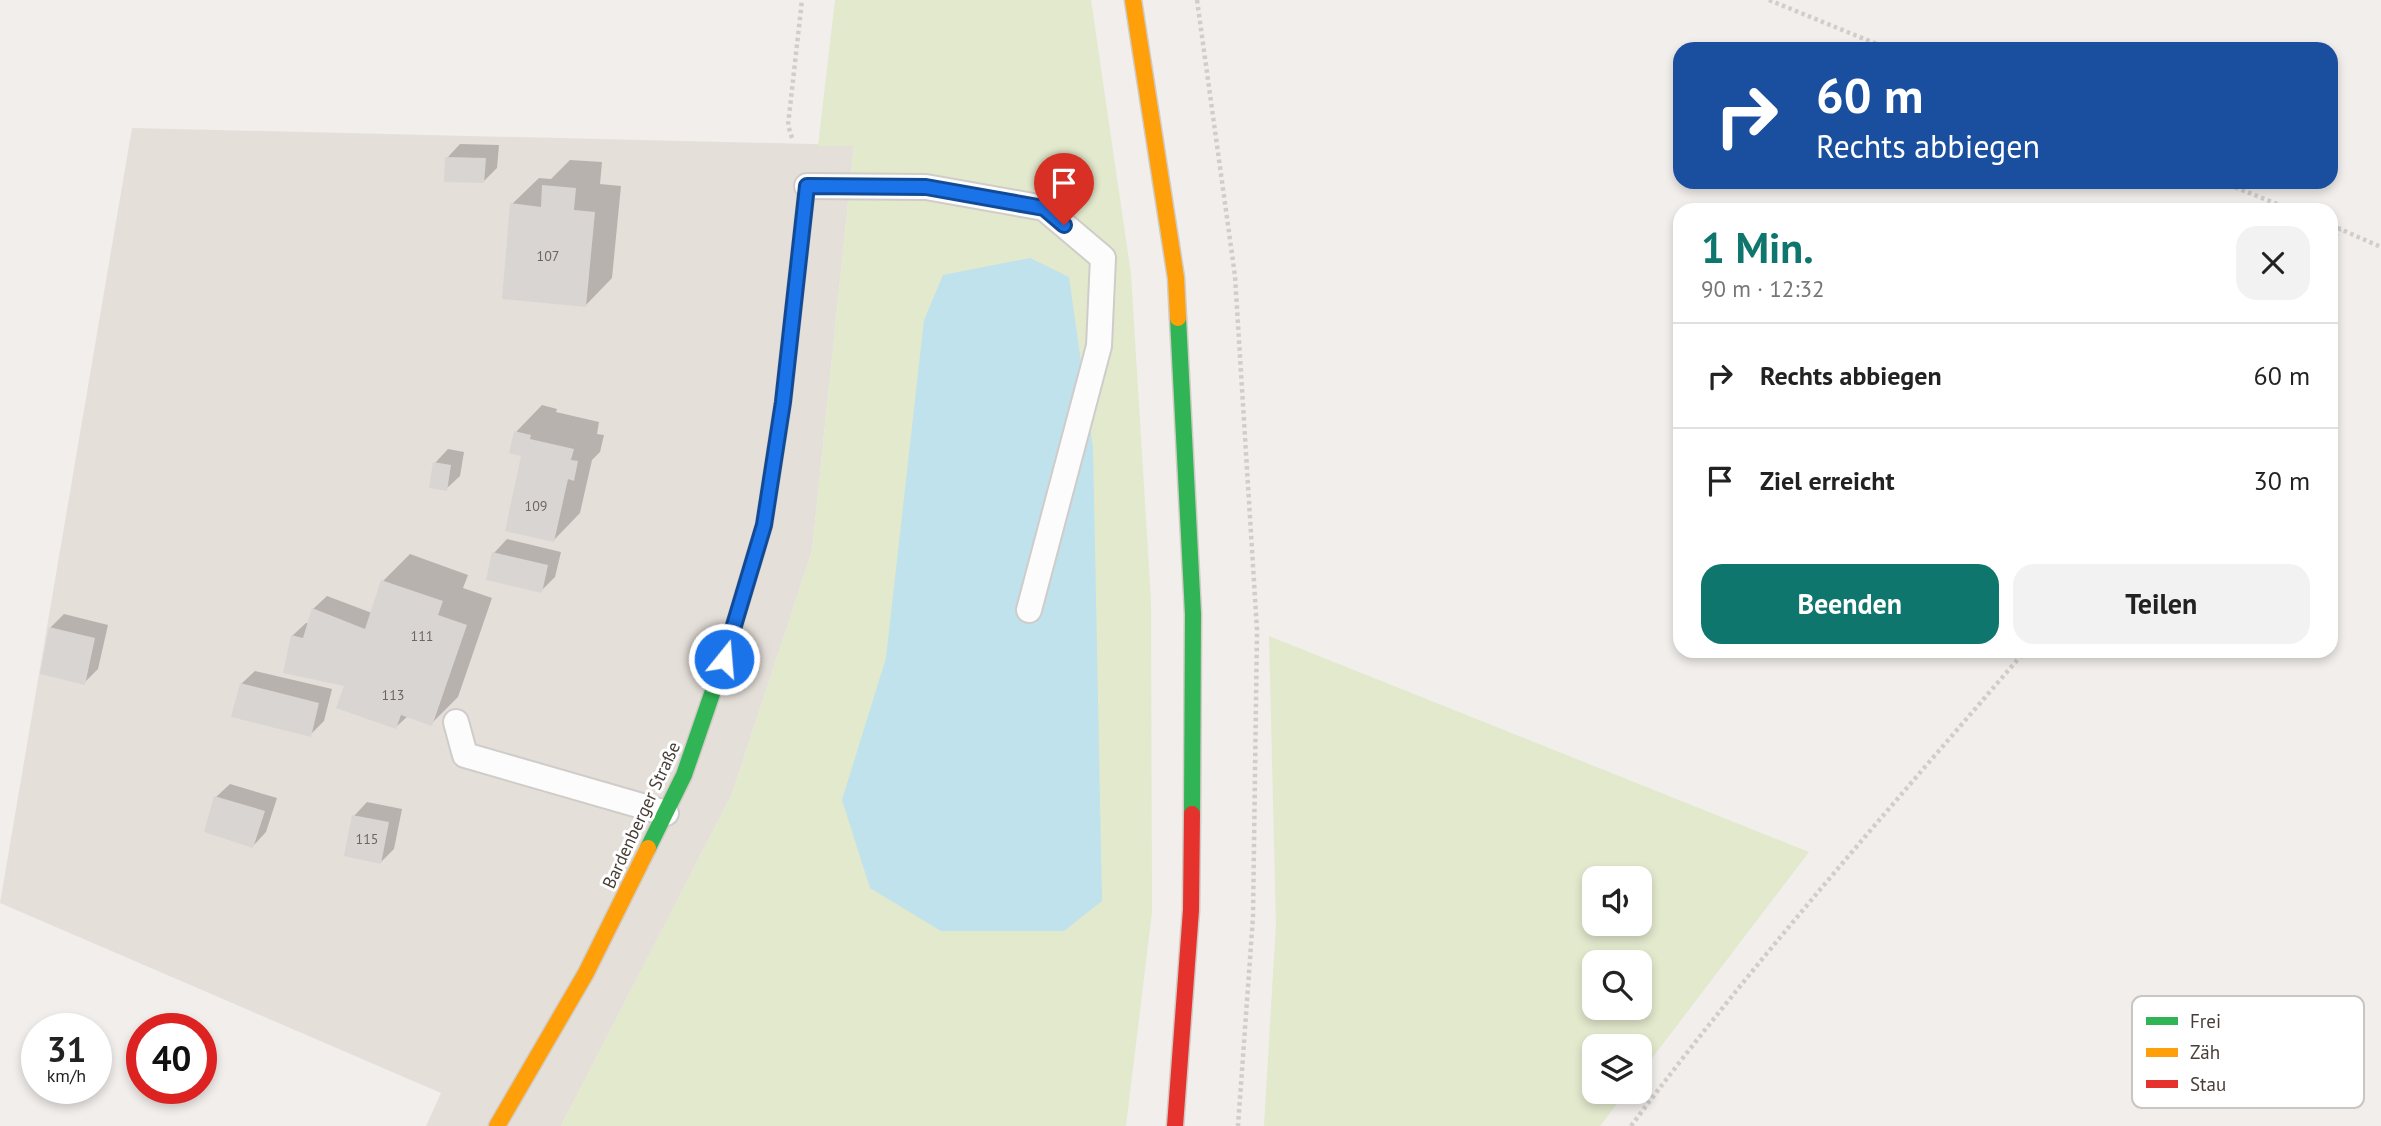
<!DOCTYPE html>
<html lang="de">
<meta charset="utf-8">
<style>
body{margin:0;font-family:"PT Sans",sans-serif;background:#f2f2f2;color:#222;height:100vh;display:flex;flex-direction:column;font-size:26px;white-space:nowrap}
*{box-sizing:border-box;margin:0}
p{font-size:23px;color:#767676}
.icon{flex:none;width:38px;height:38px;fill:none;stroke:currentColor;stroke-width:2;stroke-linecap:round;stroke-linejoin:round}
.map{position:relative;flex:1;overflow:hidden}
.side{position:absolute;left:1673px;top:203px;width:665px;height:455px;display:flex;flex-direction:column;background:#fff;border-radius:21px;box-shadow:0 4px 10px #0003}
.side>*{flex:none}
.banner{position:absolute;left:1673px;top:42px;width:665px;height:147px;border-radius:21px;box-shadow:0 4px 10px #0003;background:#1a4fa0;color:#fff;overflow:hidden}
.tools{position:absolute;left:1582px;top:866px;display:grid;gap:14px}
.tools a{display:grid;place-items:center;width:70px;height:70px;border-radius:14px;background:#fff;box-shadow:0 4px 10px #0003;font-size:35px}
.speed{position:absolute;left:21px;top:1013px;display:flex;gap:14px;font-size:35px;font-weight:700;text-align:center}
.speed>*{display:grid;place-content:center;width:91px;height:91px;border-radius:50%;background:#fff;box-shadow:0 4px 10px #0003;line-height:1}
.speed small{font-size:18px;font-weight:400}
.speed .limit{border:10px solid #d22;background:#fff;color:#111}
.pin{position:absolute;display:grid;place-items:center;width:60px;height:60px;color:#fff;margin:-72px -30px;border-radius:50% 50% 50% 0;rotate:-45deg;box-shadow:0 0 7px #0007}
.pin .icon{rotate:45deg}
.me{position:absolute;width:77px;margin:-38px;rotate:17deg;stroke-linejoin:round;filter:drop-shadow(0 0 5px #0008)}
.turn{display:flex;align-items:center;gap:24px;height:147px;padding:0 28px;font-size:32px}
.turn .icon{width:91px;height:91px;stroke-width:2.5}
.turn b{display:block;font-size:49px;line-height:60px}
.round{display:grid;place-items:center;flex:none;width:74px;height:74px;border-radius:21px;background:#f2f2f2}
.summary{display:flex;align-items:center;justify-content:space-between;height:119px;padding:0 28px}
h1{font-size:42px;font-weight:600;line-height:52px;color:#0f766e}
.action{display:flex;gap:14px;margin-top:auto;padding:14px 28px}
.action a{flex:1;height:80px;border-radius:21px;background:#0f766e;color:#fff;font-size:28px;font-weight:600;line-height:80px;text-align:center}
.action a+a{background:#f2f2f2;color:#222}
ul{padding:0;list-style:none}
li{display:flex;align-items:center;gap:21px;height:105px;padding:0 28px;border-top:2px solid #e0e0e0}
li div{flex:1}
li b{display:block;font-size:26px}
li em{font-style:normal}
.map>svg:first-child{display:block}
.residential{fill:#e5dfd9}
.green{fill:#e3e9cd;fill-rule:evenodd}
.water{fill:#bfe2ec}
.shadow{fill:#0003}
.building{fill:#d9d5d2}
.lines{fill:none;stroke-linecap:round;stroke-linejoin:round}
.lane-casing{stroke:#cfccc9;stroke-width:28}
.fast-casing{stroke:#d1cbc4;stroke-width:19}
.slow-casing{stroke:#d1cbc4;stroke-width:19}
.jam-casing{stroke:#d1cbc4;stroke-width:19}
.path{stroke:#d1ceca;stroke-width:4.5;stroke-dasharray:3.5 3.5;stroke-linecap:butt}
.lane{stroke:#fdfcfc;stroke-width:24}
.fast{stroke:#30b455;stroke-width:16}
.slow{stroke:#ff9f0a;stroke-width:16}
.jam{stroke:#e5322d;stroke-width:16}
.route-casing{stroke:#114b97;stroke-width:18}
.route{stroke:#1a73e8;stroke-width:12}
.labels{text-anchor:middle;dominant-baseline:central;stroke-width:6;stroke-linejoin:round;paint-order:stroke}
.number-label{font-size:14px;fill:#6d655f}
.street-label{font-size:18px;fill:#473e37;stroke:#fff}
.key{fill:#fff;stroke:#c8c5c3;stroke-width:2}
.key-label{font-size:19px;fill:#473e37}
</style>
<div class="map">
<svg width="2381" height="1126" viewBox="0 0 2381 1126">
<rect width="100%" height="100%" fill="#f1eeeb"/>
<!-- residential -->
<path class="residential" d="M 132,128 L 854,145 L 812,551 L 732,794 L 561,1126 L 426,1126 L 441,1093 L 0,903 Z"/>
<!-- green -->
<g class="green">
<path d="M 835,0 L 1091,0 L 1131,274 L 1151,601 L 1152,912 L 1126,1126 L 561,1126 L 732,794 L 812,551 L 854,146 L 818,146 Z"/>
<path d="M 1269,636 L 1809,852 L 1640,1074 L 1640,1046 L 1594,1046 L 1594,1092 L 1626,1092 L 1600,1126 L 1264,1126 L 1276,924 ZM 1594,878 L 1640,878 L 1640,924 L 1594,924 ZM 1594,962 L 1640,962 L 1640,1008 L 1594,1008 Z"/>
</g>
<!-- water -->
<path class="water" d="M 1030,258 L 1069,277 L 1093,448 L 1102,901 L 1064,931 L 941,931 L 870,888 L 842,800 L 886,658 L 924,320 L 943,275 Z"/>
<!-- shadow -->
<g class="shadow">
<path d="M 460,144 L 499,145 L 497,168 L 484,181 L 447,158 Z"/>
<path d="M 570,160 L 602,162 L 600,184 L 621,186 L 612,278 L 586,305 L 512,204 L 539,178 L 551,179 Z"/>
<path d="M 542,405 L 557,409 L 556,412 L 599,422 L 597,434 L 604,435 L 600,452 L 592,460 L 580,513 L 554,540 L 516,432 Z"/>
<path d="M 448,449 L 464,452 L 460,476 L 446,489 L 435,463 Z"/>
<path d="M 507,539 L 561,552 L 555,577 L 541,591 L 494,553 Z"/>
<path d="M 410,554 L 468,575 L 463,588 L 492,598 L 458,697 L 431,724 L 408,716 L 396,727 L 292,636 L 306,623 L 309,623 L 313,609 L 327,596 L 372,613 L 383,581 Z"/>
<path d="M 64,614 L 108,625 L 98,669 L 84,683 L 50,628 Z"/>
<path d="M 255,671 L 332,689 L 324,721 L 310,735 L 241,684 Z"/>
<path d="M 230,784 L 277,798 L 266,832 L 253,846 L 216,797 Z"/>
<path d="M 367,802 L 402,809 L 394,849 L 381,862 L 354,816 Z"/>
</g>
<!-- building -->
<g class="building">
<path d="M 445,157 L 486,158 L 484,183 L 444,182 Z"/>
<path d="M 542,185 L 576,188 L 574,210 L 595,212 L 586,307 L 502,299 L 510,203 L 541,207 Z"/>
<path d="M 514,431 L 531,435 L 530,439 L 574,449 L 571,460 L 578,461 L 574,481 L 568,479 L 554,542 L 505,531 L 521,456 L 509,453 Z"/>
<path d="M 433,462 L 451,465 L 447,491 L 429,488 Z"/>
<path d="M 492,552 L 548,565 L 542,593 L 486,580 Z"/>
<path d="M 381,580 L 443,601 L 438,615 L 467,625 L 432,726 L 401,715 L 396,729 L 336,708 L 344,686 L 283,673 L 291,635 L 303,638 L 312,608 L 365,629 Z"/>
<path d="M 49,627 L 95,638 L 85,685 L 40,674 Z"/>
<path d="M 240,683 L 319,703 L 311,737 L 231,717 Z"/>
<path d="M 214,796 L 265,811 L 253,848 L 204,832 Z"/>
<path d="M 352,815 L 389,822 L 381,864 L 344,856 Z"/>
</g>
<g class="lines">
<defs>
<g id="lane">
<path d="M 807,186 L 926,187 L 1044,208 L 1103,258 L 1099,346 L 1029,610"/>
<path d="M 456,722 L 465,755 L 666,813"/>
</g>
<g id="fast">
<path d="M 1178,318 L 1193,614 L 1192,814"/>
<path d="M 648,848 L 684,775 L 724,659 L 764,525 L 783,402 L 807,186"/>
</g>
<g id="slow">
<path d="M 1133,0 L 1176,278 L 1178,318"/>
<path d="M 497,1126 L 586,973 L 648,848"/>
</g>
<path id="jam" d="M 1175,1126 L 1191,910 L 1192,814"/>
</defs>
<!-- lane casing -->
<use href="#lane" class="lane-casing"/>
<!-- fast casing -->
<use href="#fast" class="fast-casing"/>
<!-- slow casing -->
<use href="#slow" class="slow-casing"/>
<!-- jam casing -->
<use href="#jam" class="jam-casing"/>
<!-- path -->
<g class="path">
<path d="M 1197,0 L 1235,276 L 1257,630 L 1253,917 L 1238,1126"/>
<path d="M 1769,0 L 1889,49"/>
<path d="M 792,138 L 788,125 L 802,0"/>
<path d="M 2222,182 L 2292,210"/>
<path d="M 2331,225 L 2381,247"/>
<path d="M 2331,242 L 2340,229"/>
<path d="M 1631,1126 C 1754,961 1891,807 2025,651"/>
</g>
<!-- lane -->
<use href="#lane" class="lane"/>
<!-- fast -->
<use href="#fast" class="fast"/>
<!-- slow -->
<use href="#slow" class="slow"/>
<!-- jam -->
<use href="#jam" class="jam"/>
</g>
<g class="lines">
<defs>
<path id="route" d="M 724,659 L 764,525 L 783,402 L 807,186 L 926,187 L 1044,208 L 1064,225"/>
</defs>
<!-- route casing -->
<use href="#route" class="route-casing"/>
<!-- route -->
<use href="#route" class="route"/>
</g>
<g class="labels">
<!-- number labels -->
<g class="number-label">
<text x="548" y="256">107</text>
<text x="536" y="506">109</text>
<text x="422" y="636">111</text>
<text x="393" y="695">113</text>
<text x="367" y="839">115</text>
</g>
<!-- street labels -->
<g class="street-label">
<text transform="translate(641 815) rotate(-65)">Bardenberger Straße</text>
</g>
</g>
<!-- legend -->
<rect x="2132" y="996" width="232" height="112" rx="10" class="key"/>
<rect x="2146" y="1017" width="32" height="8" fill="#30b455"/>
<rect x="2146" y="1048" width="32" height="9" fill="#ff9f0a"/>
<rect x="2146" y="1080" width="32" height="8" fill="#e5322d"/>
<g class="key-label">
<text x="2190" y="1028">Frei</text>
<text x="2190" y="1059">Zäh</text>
<text x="2190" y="1091">Stau</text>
</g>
</svg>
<div class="tools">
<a><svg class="icon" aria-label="sound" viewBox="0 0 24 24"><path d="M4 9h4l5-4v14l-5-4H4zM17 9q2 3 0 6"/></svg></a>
<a><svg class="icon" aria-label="search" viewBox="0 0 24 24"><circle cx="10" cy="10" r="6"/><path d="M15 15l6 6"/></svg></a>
<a><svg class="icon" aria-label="layers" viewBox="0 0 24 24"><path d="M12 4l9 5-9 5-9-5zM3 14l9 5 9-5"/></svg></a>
</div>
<div class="speed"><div>31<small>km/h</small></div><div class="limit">40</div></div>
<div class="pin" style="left:1064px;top:225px;background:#d93025"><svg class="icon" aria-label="arrive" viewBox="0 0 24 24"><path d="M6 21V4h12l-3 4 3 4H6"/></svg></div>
<svg class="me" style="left:724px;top:659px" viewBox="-20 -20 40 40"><circle r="17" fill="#1a73e8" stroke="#fff" stroke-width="3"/><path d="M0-11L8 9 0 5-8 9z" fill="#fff"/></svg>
<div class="banner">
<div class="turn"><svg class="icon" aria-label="right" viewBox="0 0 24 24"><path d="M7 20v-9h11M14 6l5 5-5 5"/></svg><div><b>60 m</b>Rechts abbiegen</div></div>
</div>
<section class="side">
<div class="summary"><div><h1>1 Min.</h1><p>90 m · 12:32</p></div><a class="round"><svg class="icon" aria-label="close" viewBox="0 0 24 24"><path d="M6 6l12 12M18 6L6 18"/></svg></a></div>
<ul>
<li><svg class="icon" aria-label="right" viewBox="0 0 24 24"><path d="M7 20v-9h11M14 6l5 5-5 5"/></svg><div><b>Rechts abbiegen</b></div><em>60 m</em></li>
<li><svg class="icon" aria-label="arrive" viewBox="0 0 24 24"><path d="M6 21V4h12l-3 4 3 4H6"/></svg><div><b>Ziel erreicht</b></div><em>30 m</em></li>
</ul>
<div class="action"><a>Beenden</a><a>Teilen</a></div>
</section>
</div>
